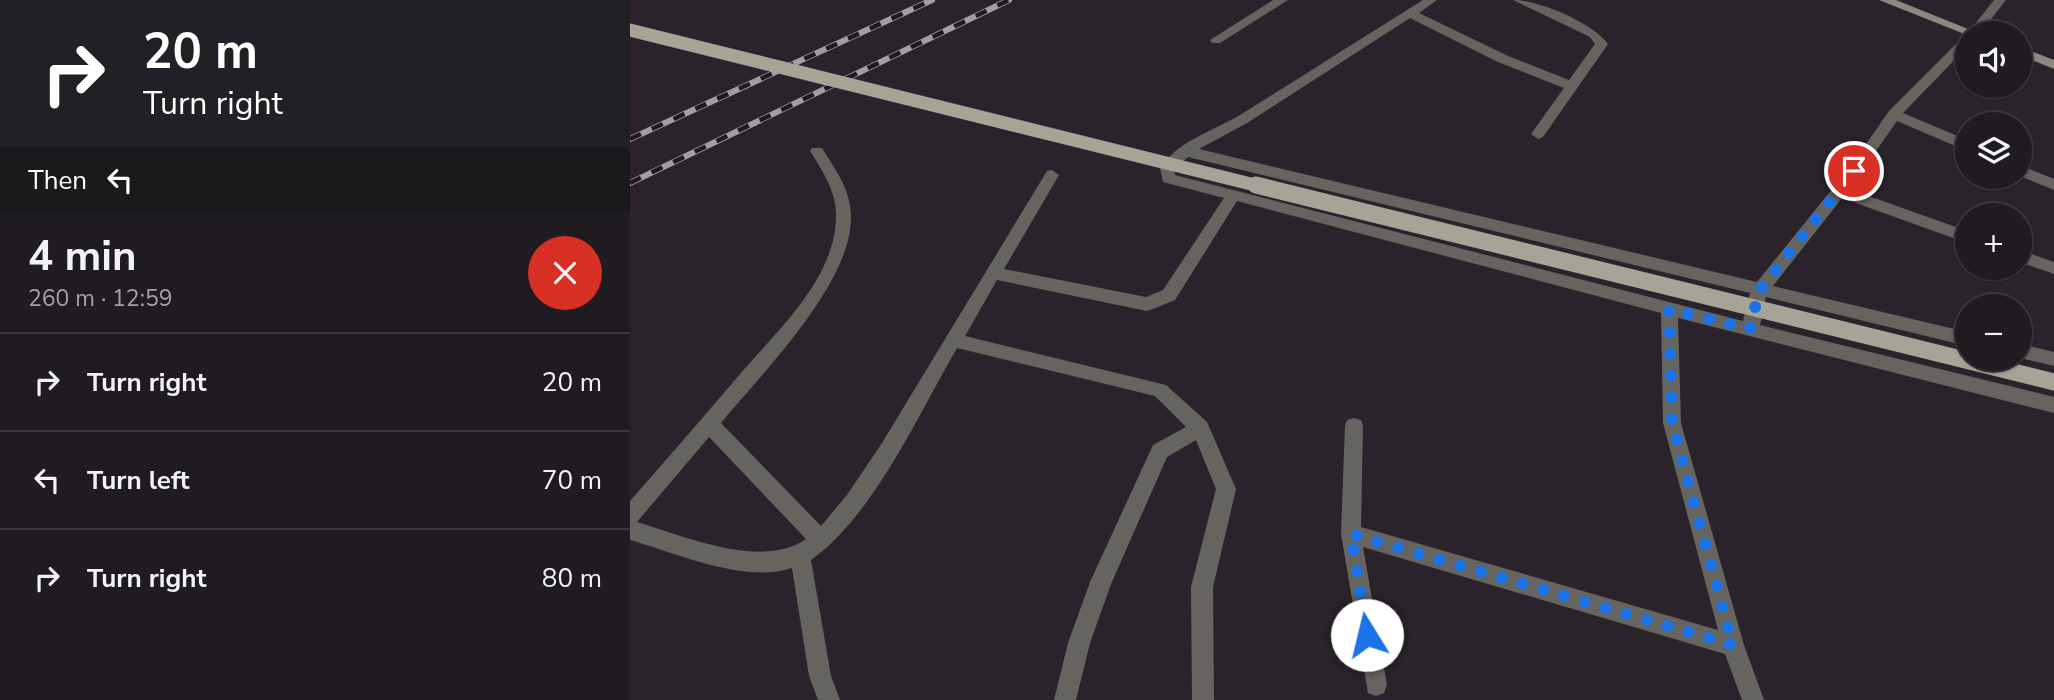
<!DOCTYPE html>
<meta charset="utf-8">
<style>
body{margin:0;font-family:"Nunito Sans",sans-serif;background:#2d272e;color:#f1f3f6;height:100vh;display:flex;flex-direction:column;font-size:26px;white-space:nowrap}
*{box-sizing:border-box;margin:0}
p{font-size:23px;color:#a2a1a5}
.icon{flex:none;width:38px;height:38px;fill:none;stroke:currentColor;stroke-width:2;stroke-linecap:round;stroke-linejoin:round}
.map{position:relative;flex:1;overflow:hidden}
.sheet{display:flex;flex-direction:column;background:#201a21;width:630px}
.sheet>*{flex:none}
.top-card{background:#202124;color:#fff;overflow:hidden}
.controls{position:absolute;left:1325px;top:21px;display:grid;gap:14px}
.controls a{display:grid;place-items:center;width:77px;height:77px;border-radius:50%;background:#201a21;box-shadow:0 2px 5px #0004,0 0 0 2px #3d383f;font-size:35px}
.pin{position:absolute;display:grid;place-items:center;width:60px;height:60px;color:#fff;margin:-30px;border:4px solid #fff;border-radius:50%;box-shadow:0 2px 7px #0007}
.me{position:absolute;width:77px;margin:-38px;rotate:351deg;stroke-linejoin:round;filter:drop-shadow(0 0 5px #0008)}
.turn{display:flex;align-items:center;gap:24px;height:147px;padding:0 28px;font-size:32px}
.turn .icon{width:91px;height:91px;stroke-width:2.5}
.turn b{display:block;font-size:49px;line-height:60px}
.then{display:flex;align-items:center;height:66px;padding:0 28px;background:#0003;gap:14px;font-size:26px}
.round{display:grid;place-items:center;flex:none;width:74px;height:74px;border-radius:37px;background:#2d272e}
.overview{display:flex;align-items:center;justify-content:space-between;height:119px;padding:0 28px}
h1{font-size:42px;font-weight:700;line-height:52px}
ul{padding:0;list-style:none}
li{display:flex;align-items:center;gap:21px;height:98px;padding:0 28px;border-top:2px solid #3d383f}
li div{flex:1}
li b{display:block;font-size:26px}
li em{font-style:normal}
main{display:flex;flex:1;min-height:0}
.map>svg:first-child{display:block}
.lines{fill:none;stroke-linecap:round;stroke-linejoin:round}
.street{fill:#66645f;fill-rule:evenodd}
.secondary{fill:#8b887e;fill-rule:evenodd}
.rail-casing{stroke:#a39da4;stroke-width:6}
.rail{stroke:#211922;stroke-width:4.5;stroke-dasharray:12;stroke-linecap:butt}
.primary-bridge-far1{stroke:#a7a397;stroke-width:13}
.primary-bridge{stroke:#a7a397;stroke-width:17}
.route{stroke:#1a73e8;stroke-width:12;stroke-dasharray:0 21.6}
</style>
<main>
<section class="sheet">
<div class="top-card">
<div class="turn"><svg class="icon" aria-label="right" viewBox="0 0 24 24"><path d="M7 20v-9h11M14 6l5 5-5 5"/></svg><div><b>20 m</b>Turn right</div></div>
<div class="then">Then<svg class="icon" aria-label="left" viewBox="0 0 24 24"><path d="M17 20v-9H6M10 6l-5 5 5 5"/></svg></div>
</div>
<div class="overview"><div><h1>4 min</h1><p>260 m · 12:59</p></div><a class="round" style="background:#d93025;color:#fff"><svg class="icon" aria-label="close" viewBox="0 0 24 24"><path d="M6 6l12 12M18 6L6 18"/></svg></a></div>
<ul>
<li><svg class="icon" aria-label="right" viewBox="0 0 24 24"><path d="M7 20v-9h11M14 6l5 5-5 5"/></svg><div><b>Turn right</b></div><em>20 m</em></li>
<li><svg class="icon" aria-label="left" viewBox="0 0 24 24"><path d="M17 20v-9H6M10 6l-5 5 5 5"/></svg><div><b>Turn left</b></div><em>70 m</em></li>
<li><svg class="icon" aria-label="right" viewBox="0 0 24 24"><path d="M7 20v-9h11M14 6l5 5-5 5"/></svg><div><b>Turn right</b></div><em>80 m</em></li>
</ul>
</section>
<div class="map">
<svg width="1424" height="700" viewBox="0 0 1424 700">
<rect width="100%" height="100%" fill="#2b232c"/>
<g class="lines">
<!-- street -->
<g class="street">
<path d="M 643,0 L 658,0 L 590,43 L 582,43 L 580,40 Z"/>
<path d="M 793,0 L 807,0 L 789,13 L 878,56 L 939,80 L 965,44 L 960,37 L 883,0 C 909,0 963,23 978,44 L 913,137 L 908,139 L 901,134 L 934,88 L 868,62 L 780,18 L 617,123 L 569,149 L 1127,282 L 1220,167 L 1259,111 L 1333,37 L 1337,36 L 1337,47 L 1273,113 L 1337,140 L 1337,151 L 1267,121 L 1219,189 L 1337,231 L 1337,243 L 1212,198 L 1143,286 L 1337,332 L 1337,346 L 1136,297 L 1130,325 L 1424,397 L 1424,413 L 1048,318 L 1051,423 L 1114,645 L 1134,700 L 1112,700 L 1095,654 L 733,547 L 757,685 L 754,693 L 746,696 L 738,693 L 711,534 L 715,426 L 717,420 L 724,418 L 731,420 L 733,426 L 731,527 L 1088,630 L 1033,423 L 1031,313 L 607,201 L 545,300 L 523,309 L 517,311 L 367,280 L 335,336 L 536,385 L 577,422 L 606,489 L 583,587 L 584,700 L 562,700 L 561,587 L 586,489 L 566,440 L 537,457 L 481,584 L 460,643 L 446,700 L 424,700 L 438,643 L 460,582 L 523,445 L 556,427 L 525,396 L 327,348 C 288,415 244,515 181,560 L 201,676 L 210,700 L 188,700 L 179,676 L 162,568 C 115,584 46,553 0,540 L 0,501 C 35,461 70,421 105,380 C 143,334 207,280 206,214 C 206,191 192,170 180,151 L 182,148 L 192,148 C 203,166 217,184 220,206 C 232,274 132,373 91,423 L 191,526 L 217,495 L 252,443 L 417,171 L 422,170 L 429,175 L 374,269 L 516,297 L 533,290 L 594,198 L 533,182 L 530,168 C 548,141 583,131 610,115 C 671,77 732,38 793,0 ZM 558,157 L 1120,293 L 1113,321 L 545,175 L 544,169 ZM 79,437 L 176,539 C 132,570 54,536 7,522 Z"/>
<path d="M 1364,0 L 1376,0 L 1350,33 L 1338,33 Z"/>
<path d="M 1390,165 L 1424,179 L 1424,190 L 1390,176 Z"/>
<path d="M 1390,250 L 1424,262 L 1424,274 L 1390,262 Z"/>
<path d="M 1390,344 L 1424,352 L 1424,366 L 1390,358 Z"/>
</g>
<!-- secondary -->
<g class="secondary">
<path d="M 1249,0 L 1266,0 L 1348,33 L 1337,33 L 1337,35 Z"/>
<path d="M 1390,47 L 1424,60 L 1424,69 L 1390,55 Z"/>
</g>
<defs>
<g id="rail">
<path d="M 0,139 L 302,0"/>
<path d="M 0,183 L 379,0"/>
</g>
</defs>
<!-- rail casing -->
<use href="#rail" class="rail-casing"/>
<!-- rail -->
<use href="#rail" class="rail"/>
<!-- primary-bridge-far1 -->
<path class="primary-bridge-far1" d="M 0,30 L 633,187"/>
<!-- primary-bridge -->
<path class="primary-bridge" d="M 626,185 L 1424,382"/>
</g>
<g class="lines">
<!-- route -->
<path class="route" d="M 737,635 L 721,534 L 1103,645 L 1042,423 L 1039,309 L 1120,329 L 1129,291 L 1224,171"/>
</g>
</svg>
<div class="controls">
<a><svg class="icon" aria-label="sound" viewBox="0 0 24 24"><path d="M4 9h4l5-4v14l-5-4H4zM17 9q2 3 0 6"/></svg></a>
<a><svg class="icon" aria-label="layers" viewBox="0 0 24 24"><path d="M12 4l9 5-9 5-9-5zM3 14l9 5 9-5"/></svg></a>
<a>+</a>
<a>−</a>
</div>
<div class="pin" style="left:1224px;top:171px;background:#d93025"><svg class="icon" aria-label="arrive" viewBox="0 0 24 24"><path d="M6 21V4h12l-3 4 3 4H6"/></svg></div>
<svg class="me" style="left:737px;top:635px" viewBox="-20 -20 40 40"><circle r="19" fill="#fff"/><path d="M0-13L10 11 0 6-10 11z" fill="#1a73e8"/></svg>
</div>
</main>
